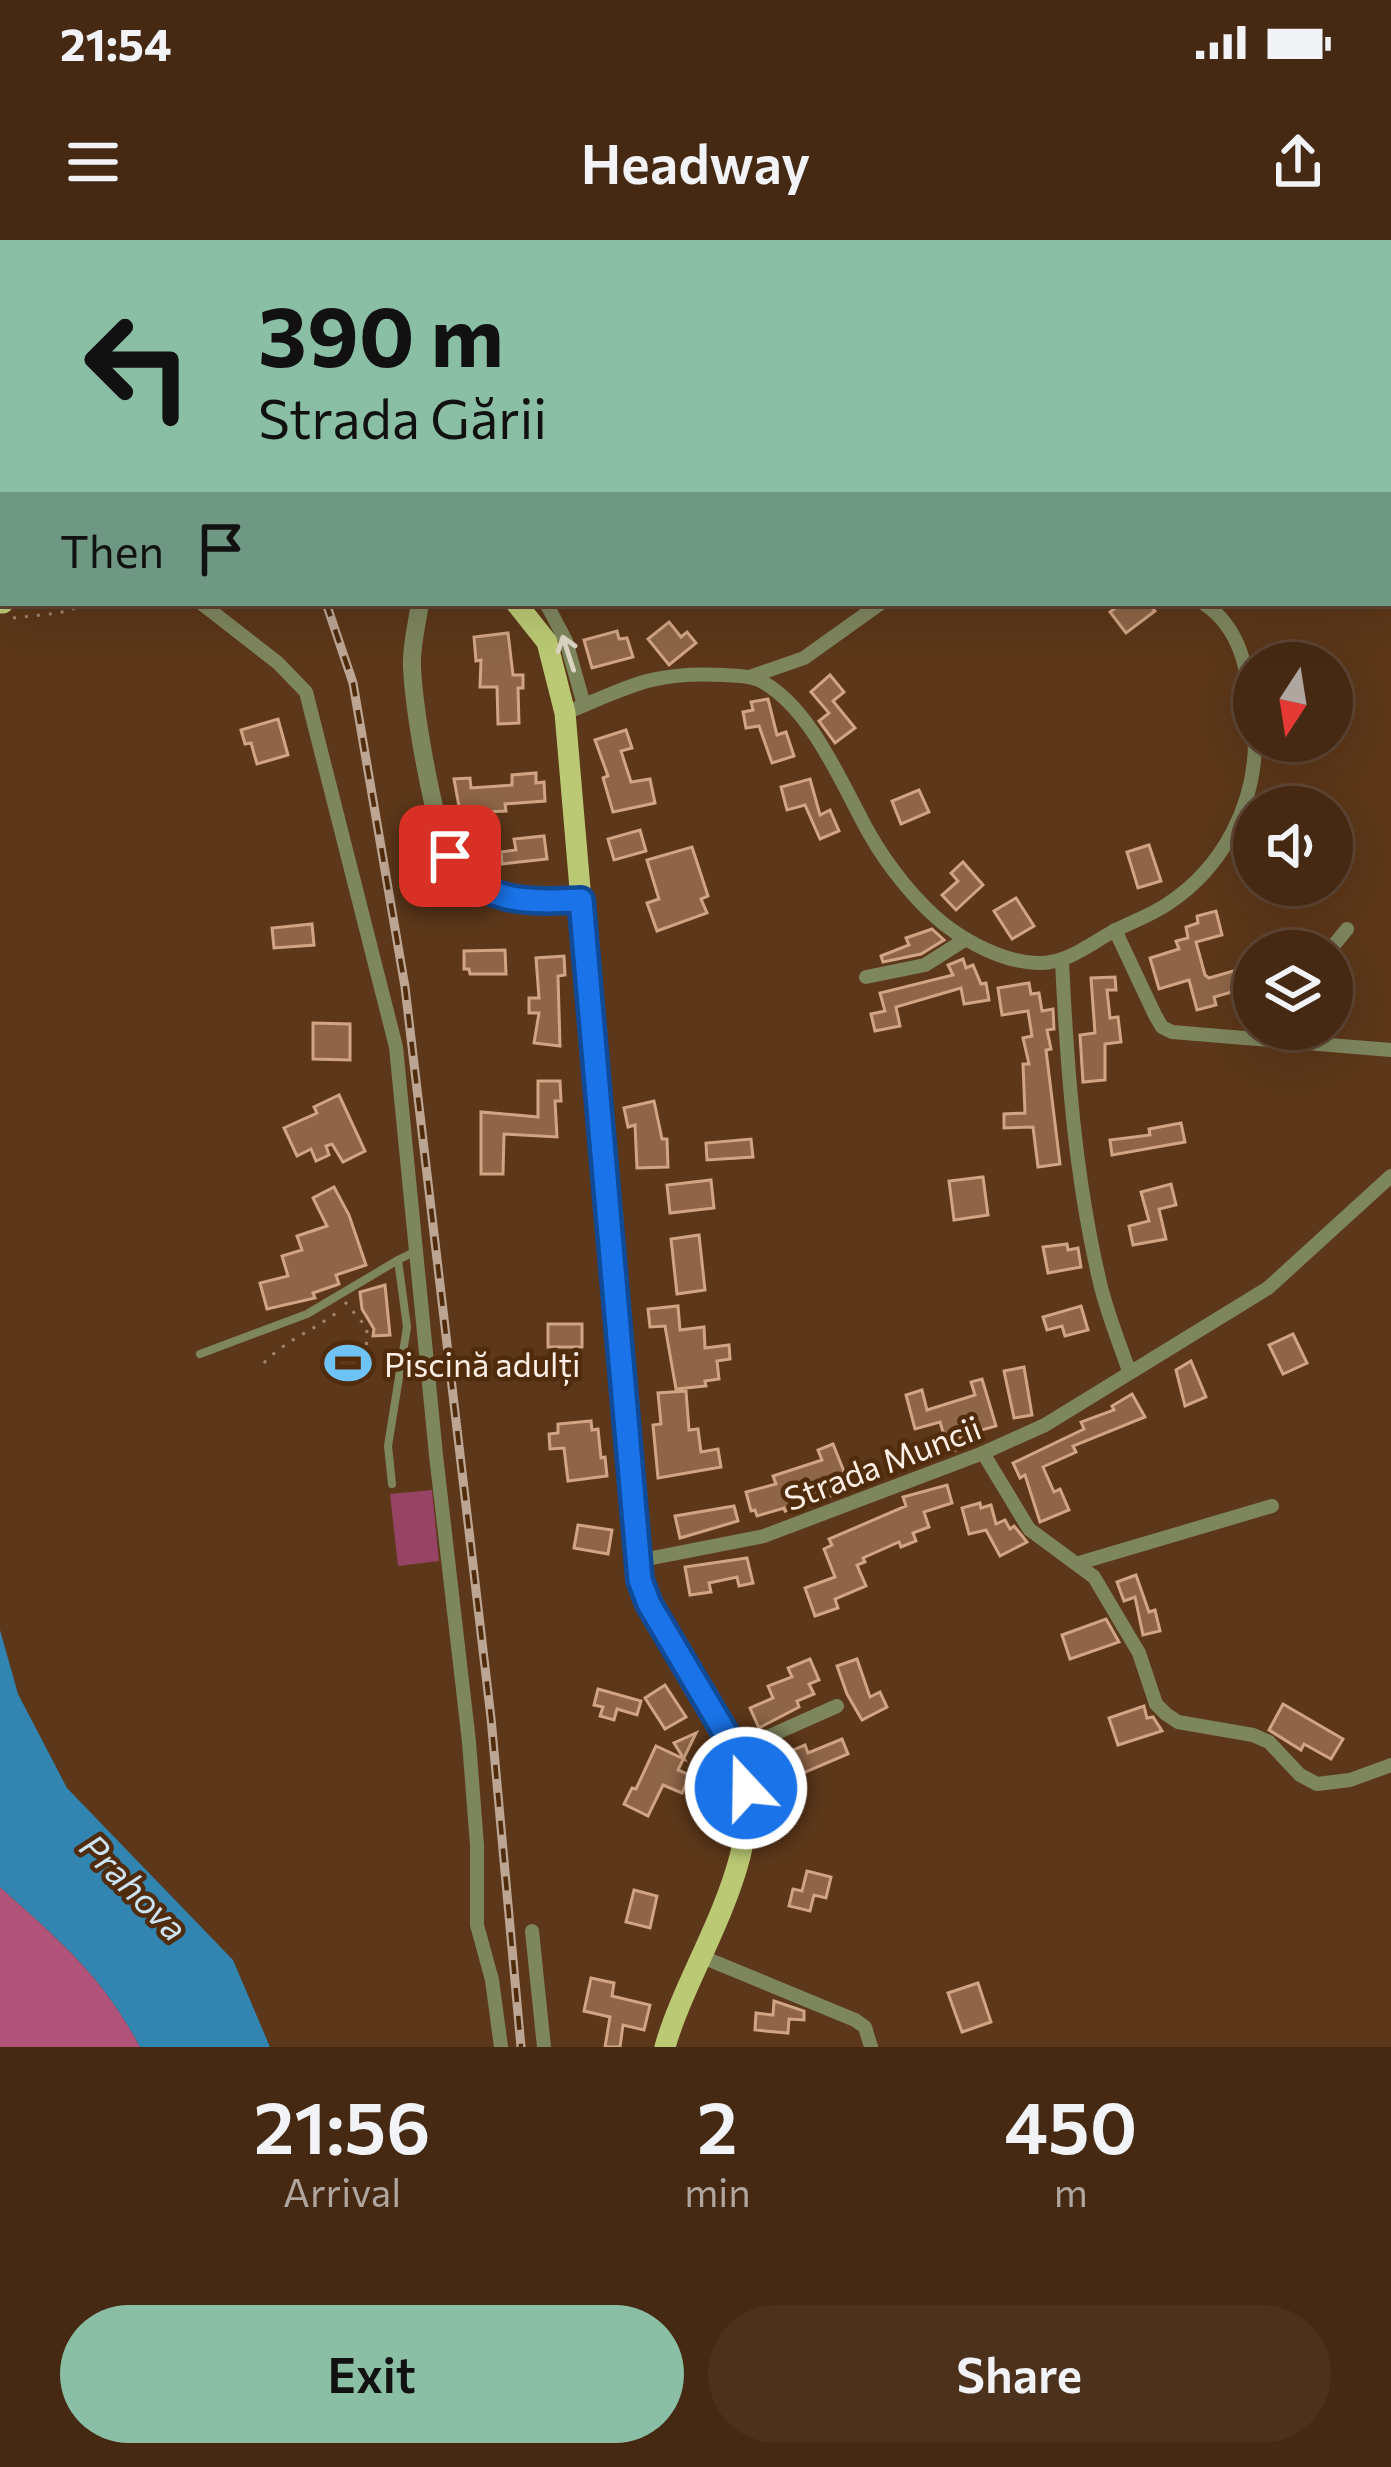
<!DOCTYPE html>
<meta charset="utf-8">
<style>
body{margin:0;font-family:Commissioner,sans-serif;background:#4c311c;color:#f1f3f6;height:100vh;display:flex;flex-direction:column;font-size:45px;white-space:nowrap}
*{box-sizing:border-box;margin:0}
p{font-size:39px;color:#b0a6a0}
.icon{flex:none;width:66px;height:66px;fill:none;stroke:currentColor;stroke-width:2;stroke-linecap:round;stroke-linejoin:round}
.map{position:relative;height:1807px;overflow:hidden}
.drawer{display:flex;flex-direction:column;background:#452913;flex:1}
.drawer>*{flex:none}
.banner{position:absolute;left:0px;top:0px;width:1392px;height:366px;box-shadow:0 12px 48px #0002,0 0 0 3px #5d4533;background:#8abfa5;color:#111;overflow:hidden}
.needle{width:78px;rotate:192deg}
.buttons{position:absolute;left:1233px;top:402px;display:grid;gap:24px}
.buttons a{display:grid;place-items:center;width:120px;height:120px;border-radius:50%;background:#452913;box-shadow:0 12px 48px #0002,0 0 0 3px #5d4533;font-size:60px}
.pin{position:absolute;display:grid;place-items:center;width:102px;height:102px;color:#fff;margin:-51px;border-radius:24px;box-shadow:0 6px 18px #0006}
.me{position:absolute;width:132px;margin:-66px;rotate:339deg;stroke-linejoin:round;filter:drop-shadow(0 0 9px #0008)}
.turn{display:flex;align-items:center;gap:42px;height:252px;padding:0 60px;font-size:54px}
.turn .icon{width:156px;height:156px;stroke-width:2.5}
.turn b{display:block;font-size:84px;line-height:102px}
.then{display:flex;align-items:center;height:114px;padding:0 60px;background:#0003;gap:24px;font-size:45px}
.eta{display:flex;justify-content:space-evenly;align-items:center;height:204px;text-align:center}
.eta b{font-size:72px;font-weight:600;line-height:84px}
.button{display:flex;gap:24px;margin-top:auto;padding:24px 60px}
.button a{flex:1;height:138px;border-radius:72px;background:#8abfa5;color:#111;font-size:48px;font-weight:600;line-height:138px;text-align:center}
.button a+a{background:#4c311c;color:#f1f3f6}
.status{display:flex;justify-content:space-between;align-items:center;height:84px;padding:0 60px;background:#452913;direction:ltr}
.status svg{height:33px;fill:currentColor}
header{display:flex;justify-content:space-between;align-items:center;height:156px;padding:0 60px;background:#452913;font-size:54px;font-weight:600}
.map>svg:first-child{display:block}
.green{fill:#964364}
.forest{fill:#b15278}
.water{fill:#3284b1}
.building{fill:#8e6547;stroke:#d1a484;stroke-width:3}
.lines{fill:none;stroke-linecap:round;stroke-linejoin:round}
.path{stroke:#a0846f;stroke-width:3;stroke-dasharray:3 9;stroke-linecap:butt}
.service{stroke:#7e865e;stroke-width:8}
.minor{stroke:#7e865e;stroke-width:14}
.tertiary{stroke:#7e865e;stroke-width:18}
.primary{stroke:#bbc974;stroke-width:21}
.rail-casing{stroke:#bda593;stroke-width:9}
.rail{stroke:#502c0d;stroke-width:4.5;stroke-dasharray:14;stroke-linecap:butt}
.oneway{stroke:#ddd5c3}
.route-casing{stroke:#114b97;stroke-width:30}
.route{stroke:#1a73e8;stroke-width:21}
.labels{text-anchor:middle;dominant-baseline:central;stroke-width:9;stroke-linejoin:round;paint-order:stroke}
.poi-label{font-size:33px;fill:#fdefe5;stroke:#502c0d;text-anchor:start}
.street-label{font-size:33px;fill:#fdefe5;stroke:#502c0d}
.water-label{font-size:36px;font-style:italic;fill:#cce3f3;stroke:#502c0d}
</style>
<div class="status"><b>21:54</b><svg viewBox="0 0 49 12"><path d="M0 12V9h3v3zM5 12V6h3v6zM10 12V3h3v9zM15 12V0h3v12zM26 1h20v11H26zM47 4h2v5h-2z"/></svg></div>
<header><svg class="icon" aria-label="menu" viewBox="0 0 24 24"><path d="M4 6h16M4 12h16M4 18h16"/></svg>Headway<svg class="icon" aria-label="share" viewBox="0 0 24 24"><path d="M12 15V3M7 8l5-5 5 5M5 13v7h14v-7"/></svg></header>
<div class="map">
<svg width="1391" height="1807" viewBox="0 0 1391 1807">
<rect width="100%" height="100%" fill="#5c3719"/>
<!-- green -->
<path class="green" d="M 432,1250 L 439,1321 L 398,1326 L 390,1254 Z"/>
<!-- forest -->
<path class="forest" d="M 0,1647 C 59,1700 102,1735 140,1807 L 0,1807 Z"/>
<!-- water -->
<path class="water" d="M 0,1390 L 18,1454 L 67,1548 L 233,1720 L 270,1807 L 140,1807 C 102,1735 59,1700 0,1647 Z"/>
<!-- building -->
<g class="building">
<path d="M 1122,363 L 1148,363 L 1155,371 L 1126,393 L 1110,372 Z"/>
<path d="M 669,382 L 681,397 L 687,392 L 696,403 L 669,425 L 648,399 Z"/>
<path d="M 617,391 L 619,399 L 627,398 L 633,417 L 592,428 L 584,400 Z"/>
<path d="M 508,393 L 513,435 L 523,435 L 523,448 L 518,448 L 519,483 L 498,484 L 497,447 L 480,447 L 481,420 L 476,421 L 474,397 Z"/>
<path d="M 830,435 L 844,452 L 833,461 L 855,488 L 835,503 L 819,481 L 829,473 L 811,452 Z"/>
<path d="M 768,459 L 777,495 L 786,492 L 794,516 L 772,523 L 759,486 L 746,488 L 743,472 L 753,470 L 751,462 Z"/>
<path d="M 278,479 L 288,515 L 257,524 L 251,503 L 245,504 L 241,490 Z"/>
<path d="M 626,490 L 632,508 L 621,511 L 631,542 L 650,539 L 655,563 L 613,572 L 603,538 L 608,536 L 595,500 Z"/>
<path d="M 536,533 L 536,543 L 544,542 L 545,561 L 505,564 L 506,571 L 484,572 L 485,581 L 462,583 L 454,539 L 470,538 L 471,548 L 512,545 L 512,535 Z"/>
<path d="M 810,539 L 820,575 L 830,570 L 839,591 L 820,599 L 805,565 L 787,570 L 781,547 Z"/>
<path d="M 919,550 L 929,572 L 901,584 L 892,561 Z"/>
<path d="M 640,590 L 646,611 L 614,620 L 608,599 Z"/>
<path d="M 544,596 L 547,619 L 502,624 L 501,612 L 516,610 L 514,599 Z"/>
<path d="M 1149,605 L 1161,641 L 1138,648 L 1127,612 Z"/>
<path d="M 692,607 L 708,656 L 701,659 L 707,673 L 657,691 L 647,663 L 659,659 L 647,620 Z"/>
<path d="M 963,622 L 983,645 L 956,670 L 942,655 L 958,641 L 951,633 Z"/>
<path d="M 1016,658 L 1034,686 L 1012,699 L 994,671 Z"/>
<path d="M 1216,671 L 1222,695 L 1196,702 L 1205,735 L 1209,738 L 1233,731 L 1239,750 L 1214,757 L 1216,765 L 1197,770 L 1189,740 L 1159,749 L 1150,718 L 1179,709 L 1176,701 L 1188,698 L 1186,687 L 1198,683 L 1197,676 Z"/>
<path d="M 312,684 L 314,705 L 274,708 L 272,688 Z"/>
<path d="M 932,689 L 944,700 L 921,714 L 883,722 L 881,716 L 909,705 L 906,698 Z"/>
<path d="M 505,710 L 506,734 L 470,734 L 469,729 L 464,729 L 464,711 Z"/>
<path d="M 564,716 L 565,735 L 558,736 L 560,806 L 534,803 L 539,773 L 529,773 L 529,758 L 539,758 L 536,718 Z"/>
<path d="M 963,719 L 966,728 L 973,725 L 981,744 L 986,743 L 989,760 L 964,764 L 961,748 L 896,767 L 900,786 L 875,791 L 871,774 L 885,771 L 880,753 L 953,735 L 948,725 Z"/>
<path d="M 1115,737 L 1116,750 L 1107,750 L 1110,778 L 1118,777 L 1121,802 L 1105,804 L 1105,840 L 1083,842 L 1080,795 L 1095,793 L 1091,738 Z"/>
<path d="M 1029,743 L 1031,754 L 1039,753 L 1042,771 L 1053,769 L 1054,789 L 1047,790 L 1051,809 L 1046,810 L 1060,924 L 1038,927 L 1033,887 L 1004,888 L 1004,874 L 1025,873 L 1023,824 L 1029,824 L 1023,798 L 1032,796 L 1028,771 L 1002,775 L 998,748 Z"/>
<path d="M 313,783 L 350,784 L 350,820 L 313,819 Z"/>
<path d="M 538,841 L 560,841 L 561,861 L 555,861 L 557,897 L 504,894 L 503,934 L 481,934 L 481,872 L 538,877 Z"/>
<path d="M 339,855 L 365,911 L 343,922 L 332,904 L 326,906 L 329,915 L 316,921 L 311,909 L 297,916 L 284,888 L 317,873 L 314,867 Z"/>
<path d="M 654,861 L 662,899 L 667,899 L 668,927 L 637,928 L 635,885 L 628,887 L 624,868 Z"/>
<path d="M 1181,883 L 1185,902 L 1112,915 L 1110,900 L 1150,895 L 1149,889 Z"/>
<path d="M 751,899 L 753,917 L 707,920 L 706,903 Z"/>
<path d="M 983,937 L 988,975 L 954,980 L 949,941 Z"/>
<path d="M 711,940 L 714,968 L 670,973 L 667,945 Z"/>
<path d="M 1171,944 L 1176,965 L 1159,969 L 1166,999 L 1133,1005 L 1129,986 L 1149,981 L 1141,952 Z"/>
<path d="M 334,947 L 349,975 L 366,1025 L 336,1035 L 339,1044 L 313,1053 L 315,1058 L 267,1069 L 260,1043 L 288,1036 L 282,1016 L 302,1010 L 297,996 L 327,986 L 313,958 Z"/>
<path d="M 699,995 L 705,1050 L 677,1054 L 671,999 Z"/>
<path d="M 1067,1004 L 1068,1010 L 1078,1008 L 1081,1027 L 1048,1033 L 1043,1007 Z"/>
<path d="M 385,1045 L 390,1095 L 373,1096 L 374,1089 L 362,1069 L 360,1052 Z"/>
<path d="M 678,1066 L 680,1090 L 704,1087 L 705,1108 L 729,1105 L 730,1119 L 717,1121 L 719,1139 L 705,1141 L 706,1146 L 676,1149 L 665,1086 L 650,1087 L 648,1069 Z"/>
<path d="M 1081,1066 L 1088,1090 L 1065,1096 L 1062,1086 L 1047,1090 L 1043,1077 Z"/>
<rect x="548" y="1084" width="34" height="23"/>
<path d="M 1293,1094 L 1307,1123 L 1283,1134 L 1269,1105 Z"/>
<path d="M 1191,1121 L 1206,1157 L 1185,1166 L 1176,1130 Z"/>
<path d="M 1024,1127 L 1032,1175 L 1014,1178 L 1004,1131 Z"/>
<path d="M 982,1139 L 996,1186 L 960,1196 L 963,1208 L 949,1212 L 940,1182 L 915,1189 L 906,1155 L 922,1150 L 927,1170 L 975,1155 L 971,1142 Z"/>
<path d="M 686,1151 L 689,1190 L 698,1189 L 701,1212 L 718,1209 L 721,1227 L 658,1238 L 653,1185 L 661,1184 L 658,1153 Z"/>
<path d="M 1132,1154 L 1145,1177 L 1073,1206 L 1076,1212 L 1043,1227 L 1054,1252 L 1060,1249 L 1069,1270 L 1040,1282 L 1025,1235 L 1020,1238 L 1013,1223 L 1084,1189 L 1081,1182 L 1114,1170 L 1112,1166 Z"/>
<path d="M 591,1181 L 592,1190 L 598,1189 L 601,1218 L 605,1217 L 607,1236 L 568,1241 L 564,1208 L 550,1209 L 549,1194 L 558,1193 L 558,1184 Z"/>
<path d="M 833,1204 L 851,1249 L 785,1271 L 784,1268 L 757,1276 L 755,1270 L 751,1271 L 746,1252 L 776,1244 L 773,1236 L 822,1220 L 818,1210 Z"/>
<path d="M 947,1245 L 952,1263 L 924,1272 L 929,1287 L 913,1293 L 916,1301 L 901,1307 L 899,1302 L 863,1318 L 865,1322 L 857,1325 L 866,1346 L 835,1359 L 838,1368 L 815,1376 L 805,1348 L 835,1337 L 824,1309 L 832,1305 L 829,1299 L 906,1266 L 903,1257 Z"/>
<path d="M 980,1263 L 981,1268 L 991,1265 L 996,1284 L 1005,1280 L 1010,1289 L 1014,1286 L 1027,1302 L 1000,1316 L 986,1290 L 969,1294 L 962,1268 Z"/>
<path d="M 734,1266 L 738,1281 L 680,1298 L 675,1276 Z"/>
<path d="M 578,1285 L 612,1290 L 608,1314 L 574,1308 Z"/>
<path d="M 747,1318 L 753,1343 L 739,1346 L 737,1337 L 709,1343 L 711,1352 L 690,1355 L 685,1327 Z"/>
<path d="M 1136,1335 L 1149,1372 L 1155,1370 L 1160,1391 L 1143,1395 L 1135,1357 L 1124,1361 L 1117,1342 Z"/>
<path d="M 1106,1379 L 1119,1402 L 1070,1419 L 1062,1395 Z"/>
<path d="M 810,1419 L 819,1440 L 809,1444 L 814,1454 L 797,1461 L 799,1467 L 759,1488 L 750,1468 L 773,1458 L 768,1446 L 792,1437 L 788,1428 Z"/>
<path d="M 857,1419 L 870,1457 L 880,1452 L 887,1467 L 862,1480 L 847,1454 L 837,1426 Z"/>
<path d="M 665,1445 L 686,1477 L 665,1489 L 645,1458 Z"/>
<path d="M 598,1449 L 641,1461 L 637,1475 L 617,1469 L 614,1480 L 600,1476 L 603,1467 L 594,1465 Z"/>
<path d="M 1283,1464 L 1343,1499 L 1331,1519 L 1304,1504 L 1301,1510 L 1269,1490 Z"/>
<path d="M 1144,1466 L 1147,1478 L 1153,1477 L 1162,1491 L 1118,1505 L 1109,1478 Z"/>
<path d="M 696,1493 L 678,1530 L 690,1535 L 682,1553 L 663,1545 L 648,1576 L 624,1564 L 632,1548 L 636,1549 L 656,1506 L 684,1519 L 674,1503 Z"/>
<path d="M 842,1499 L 848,1514 L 789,1539 L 782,1524 L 796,1518 L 793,1510 L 805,1505 L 808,1513 Z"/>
<path d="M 807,1631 L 831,1637 L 826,1658 L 814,1655 L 810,1671 L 789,1666 L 793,1649 L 802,1651 Z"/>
<path d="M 634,1650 L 657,1656 L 650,1688 L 626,1682 Z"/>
<path d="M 591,1738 L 614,1743 L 612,1756 L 650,1765 L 644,1790 L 623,1785 L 620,1807 L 605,1807 L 610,1777 L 584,1771 Z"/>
<path d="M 978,1743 L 991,1782 L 962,1792 L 948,1753 Z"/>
<path d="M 774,1761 L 804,1771 L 804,1780 L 789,1779 L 788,1793 L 755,1790 L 756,1773 L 773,1775 Z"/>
</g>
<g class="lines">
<!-- path -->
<g class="path">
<path d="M 13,378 L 59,373 L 92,363"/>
<path d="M 345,1062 L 367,1088 L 365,1148"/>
<path d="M 264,1123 C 286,1099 314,1091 340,1070"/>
</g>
<!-- service -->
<g class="service">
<path d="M 200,1114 L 307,1074 L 398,1020"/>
<path d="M 392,1244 L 388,1206 L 407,1087 L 398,1020 L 414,1012"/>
</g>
<!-- minor -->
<g class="minor">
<path d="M 142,0 L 144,3"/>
<path d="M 618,0 L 619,3"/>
<path d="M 201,363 L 278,423 L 306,452 L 396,807 L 436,1215 L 469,1502 L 477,1605 L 477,1685 L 492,1740 L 501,1807"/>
<path d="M 546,363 L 566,401 L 584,465"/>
<path d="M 1203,363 C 1245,390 1248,438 1254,484"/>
<path d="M 752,436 L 804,418 L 881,363"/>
<path d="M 565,473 C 629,447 652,431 723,435 C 735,436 747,435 759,440 C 811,466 842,545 869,593 C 887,625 916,662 945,685 C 970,704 1005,722 1037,723 C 1066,724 1087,706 1112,692 C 1131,682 1150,676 1169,663 C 1223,627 1255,565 1255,501"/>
<path d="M 1115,690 L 1155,775 L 1162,787 L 1172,792 L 1391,810"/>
<path d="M 1329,711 L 1347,689"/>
<path d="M 1062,721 C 1067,829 1075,937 1100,1043 C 1107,1073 1119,1102 1129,1131"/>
<path d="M 866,737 L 925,725 L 966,699"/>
<path d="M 983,1213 L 1029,1289 L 1094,1337 L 1139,1413 L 1156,1464 L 1166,1474 L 1178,1482 L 1253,1495 L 1269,1502 L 1300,1535 L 1317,1544 L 1350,1540 L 1391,1525"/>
<path d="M 637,1321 L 764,1296 L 983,1213 L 1045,1185 L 1268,1048 L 1391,936"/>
<path d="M 1079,1323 L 1272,1266"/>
<path d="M 736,1511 L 837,1466"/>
<path d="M 532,1691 L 544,1807"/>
<path d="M 700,1716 L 855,1780 L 865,1787 L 871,1807"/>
</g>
<!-- tertiary -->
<g class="tertiary">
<path d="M 210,0 L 212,3"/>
<path d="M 420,363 C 417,384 411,406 412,427 C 414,469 432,580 450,616 C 458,631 467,641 481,649 C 510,666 549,661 581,660"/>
</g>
<!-- primary -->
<g class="primary">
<path d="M 0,363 L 3,363"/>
<path d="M 516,363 L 547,402 L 565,473 L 639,1340 L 649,1364 C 676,1411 719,1468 738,1516 C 775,1608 689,1720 665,1807"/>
</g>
<defs>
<g id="rail">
<path d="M 158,0 L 161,3"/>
<path d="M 326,363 L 353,443 L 405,747 L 491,1478 L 521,1807"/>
</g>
</defs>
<!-- rail casing -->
<use href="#rail" class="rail-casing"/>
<!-- rail -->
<use href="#rail" class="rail"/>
</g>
<!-- one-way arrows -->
<defs><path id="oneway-shaft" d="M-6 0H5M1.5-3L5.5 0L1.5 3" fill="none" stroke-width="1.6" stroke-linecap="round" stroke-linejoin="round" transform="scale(3)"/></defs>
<use class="oneway" href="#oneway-shaft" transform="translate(568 413) rotate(-108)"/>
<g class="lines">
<defs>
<path id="route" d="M 450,616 C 480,665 530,662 581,660 L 640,1340 L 649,1364 L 736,1511 L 746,1548"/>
</defs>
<!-- route casing -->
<use href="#route" class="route-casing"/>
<!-- route -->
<use href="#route" class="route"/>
</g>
<!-- icons -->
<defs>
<symbol id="stadium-bare" viewBox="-9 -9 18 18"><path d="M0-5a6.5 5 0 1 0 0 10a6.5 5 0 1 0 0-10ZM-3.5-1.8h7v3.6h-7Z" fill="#6fc2f4" stroke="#502c0d" stroke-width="2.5" paint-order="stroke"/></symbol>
</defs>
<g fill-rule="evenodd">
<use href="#stadium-bare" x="315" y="1090" width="66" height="66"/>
</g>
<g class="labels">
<!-- poi labels -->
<g class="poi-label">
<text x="384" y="1123">Piscină adulți</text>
</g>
<!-- street labels -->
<g class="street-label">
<text transform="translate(882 1222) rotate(-21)">Strada Muncii</text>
</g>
<!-- water labels -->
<g class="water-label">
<text transform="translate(135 1646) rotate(45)">Prahova</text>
</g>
</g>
</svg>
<div class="buttons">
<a><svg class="needle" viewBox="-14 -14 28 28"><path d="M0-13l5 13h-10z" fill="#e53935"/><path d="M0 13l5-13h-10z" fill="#b0a6a0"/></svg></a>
<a><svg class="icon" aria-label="sound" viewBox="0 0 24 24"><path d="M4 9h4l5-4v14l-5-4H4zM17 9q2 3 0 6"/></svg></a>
<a><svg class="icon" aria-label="layers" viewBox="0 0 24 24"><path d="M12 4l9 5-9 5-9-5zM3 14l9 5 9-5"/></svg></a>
</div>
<div class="pin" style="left:450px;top:616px;background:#d93025"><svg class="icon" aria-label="arrive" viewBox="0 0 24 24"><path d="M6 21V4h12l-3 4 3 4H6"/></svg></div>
<svg class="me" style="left:746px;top:1548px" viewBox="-20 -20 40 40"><circle r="17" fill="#1a73e8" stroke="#fff" stroke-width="3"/><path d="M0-11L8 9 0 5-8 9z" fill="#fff"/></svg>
<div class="banner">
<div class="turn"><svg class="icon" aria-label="left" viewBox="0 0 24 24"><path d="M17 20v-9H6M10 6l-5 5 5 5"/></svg><div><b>390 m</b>Strada Gării</div></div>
<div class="then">Then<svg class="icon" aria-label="arrive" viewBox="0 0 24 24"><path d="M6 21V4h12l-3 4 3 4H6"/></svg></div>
</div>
</div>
<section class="drawer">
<div class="eta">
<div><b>21:56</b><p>Arrival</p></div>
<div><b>2</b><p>min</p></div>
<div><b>450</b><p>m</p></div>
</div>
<div class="button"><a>Exit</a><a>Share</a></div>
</section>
